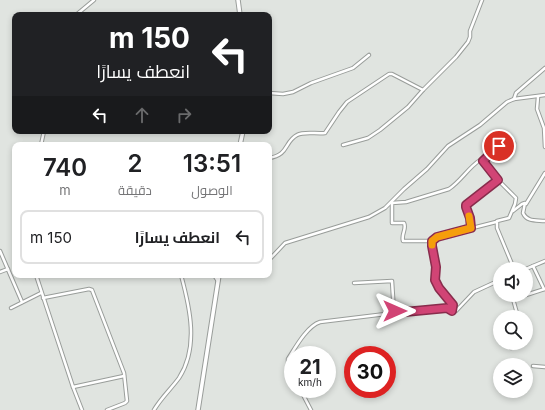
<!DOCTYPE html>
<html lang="ar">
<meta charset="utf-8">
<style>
body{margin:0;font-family:Inter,Cairo,sans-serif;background:#f2f2f2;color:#202124;direction:rtl;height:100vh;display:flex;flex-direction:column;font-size:15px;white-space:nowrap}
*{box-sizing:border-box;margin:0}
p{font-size:13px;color:#757577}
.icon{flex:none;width:22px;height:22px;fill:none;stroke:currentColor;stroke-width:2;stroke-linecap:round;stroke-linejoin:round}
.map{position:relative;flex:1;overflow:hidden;direction:ltr}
.details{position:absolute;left:12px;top:142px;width:260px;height:136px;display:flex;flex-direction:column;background:#fff;border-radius:8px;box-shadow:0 2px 6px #0003;direction:rtl}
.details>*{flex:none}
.banner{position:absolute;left:12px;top:12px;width:260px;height:122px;border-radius:8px;box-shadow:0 2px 6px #0003;direction:rtl;background:#202124;color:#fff;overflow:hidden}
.controls{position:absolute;left:493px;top:262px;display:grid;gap:8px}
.controls a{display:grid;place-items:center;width:40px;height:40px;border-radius:50%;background:#fff;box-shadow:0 2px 6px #0003;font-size:20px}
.speed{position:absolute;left:284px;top:346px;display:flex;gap:8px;font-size:20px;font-weight:700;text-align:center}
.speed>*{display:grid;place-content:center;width:52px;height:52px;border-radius:50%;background:#fff;box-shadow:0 2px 6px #0003;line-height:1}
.speed small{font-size:10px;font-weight:400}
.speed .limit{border:6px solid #d22;background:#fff;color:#111}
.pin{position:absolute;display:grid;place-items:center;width:34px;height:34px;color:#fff;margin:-17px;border:2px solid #fff;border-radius:50%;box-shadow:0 1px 4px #0007}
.me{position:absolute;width:44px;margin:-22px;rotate:90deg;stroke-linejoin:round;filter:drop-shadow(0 0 3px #0008)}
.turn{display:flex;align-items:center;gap:14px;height:84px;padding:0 16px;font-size:18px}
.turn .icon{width:52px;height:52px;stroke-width:2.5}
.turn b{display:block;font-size:28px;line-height:34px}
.lanes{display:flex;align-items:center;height:38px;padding:0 16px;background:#0003;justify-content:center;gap:20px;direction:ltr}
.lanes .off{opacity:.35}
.eta{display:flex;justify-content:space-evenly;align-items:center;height:68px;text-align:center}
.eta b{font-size:24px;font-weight:600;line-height:28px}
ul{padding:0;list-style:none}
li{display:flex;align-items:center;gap:12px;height:54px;margin:0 8px 6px;padding:0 8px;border:2px solid #e0e0e0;border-radius:8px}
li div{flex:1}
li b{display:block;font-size:15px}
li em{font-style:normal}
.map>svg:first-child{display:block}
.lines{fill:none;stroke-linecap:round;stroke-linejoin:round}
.minor-casing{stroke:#999d9a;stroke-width:4.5}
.major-casing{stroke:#999d9a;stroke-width:5.5}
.minor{stroke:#fff;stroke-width:2.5}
.major{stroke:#fff;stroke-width:3.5}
.route-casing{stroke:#882c4c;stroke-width:10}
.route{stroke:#d14475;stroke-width:7}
.slow{stroke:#f59e0b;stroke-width:7}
</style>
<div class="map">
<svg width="545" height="410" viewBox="0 0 545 410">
<rect width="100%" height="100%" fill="#e0e4e0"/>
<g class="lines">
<defs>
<g id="minor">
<path d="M 76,15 L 94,0"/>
<path d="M 269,93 L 283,94 L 293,92 L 311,83 L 353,68 L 369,55"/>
<path d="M 538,97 L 537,109 L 544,128 L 545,147"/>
<path d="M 514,99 L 516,93 L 545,68"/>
<path d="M 41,145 L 44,131"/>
<path d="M 343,145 L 368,138 L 380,130 L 408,107 L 423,90 L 456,57 L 468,42 L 470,37 L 470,31 L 482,0"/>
<path d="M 269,158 C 289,155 284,142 297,135 C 304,131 316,134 325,133 L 339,112 L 347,102 L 389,74 L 392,74 L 423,90"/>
<path d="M 483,161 L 507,139 L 510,139 L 514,143"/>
<path d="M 526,204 L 545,173"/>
<path d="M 513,211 L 522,204 L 525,203 L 523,213 C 527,222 536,220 545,221"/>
<path d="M 471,228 L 470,218 L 466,207 L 466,205 L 498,180"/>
<path d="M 432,241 L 403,241 C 401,234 407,229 404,223 L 392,223 L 392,203 L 406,202 L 449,189 C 461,181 468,168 480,160 L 483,161 L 498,180 L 516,198 L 515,204 L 509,218 L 497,221 L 497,228 L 514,269"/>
<path d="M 0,251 L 22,302"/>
<path d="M 269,260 L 285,243 L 369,217 L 385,208 L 404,189 L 427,169 L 448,146 L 480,125 L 507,102 L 514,99 L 545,95"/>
<path d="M 533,266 L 545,261"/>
<path d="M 526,269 L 533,266 L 544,289"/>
<path d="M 0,272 L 8,269"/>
<path d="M 36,275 L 73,387 L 82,410"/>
<path d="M 214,275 L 218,281"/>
<path d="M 526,295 L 545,289"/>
<path d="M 43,298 L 89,289 L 92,290 L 124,373 L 127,401 L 125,403 L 107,410"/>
<path d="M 11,308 L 41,293"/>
<path d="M 452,311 L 453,305 L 439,288 L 435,280 L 436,267 L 431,245 L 432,241 L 437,237 L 496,222"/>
<path d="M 395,313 L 447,308 L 453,311 L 456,311 L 474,292 L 500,280"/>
<path d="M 518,317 L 513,299 L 525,295"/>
<path d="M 511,348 L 512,343"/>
<path d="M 533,366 L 545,367"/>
<path d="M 293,374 L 288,363 L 288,359 C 295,348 307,326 320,322 L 394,313 L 392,281 L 354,283"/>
<path d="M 73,387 L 124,376"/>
<path d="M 300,389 L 311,410"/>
<path d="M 154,410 C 161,398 171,389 179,378 C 199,347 190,308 181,275"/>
</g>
<g id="major">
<path d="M 238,0 L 240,15"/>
<path d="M 240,145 L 243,131"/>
<path d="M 198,410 L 219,275"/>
</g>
</defs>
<!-- minor casing -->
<use href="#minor" class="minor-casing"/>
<!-- major casing -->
<use href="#major" class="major-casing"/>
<!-- minor -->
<use href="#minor" class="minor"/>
<!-- major -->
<use href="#major" class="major"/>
</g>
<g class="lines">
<defs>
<path id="route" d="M 395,311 L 394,313 L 447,308 L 452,311 L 453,305 L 439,288 L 435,280 L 436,267 L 432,246 L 432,241 L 437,237 L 471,228 L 470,218 L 466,207 L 466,205 L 498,180 L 483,161 L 499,146"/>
</defs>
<!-- route casing -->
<use href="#route" class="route-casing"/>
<!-- route -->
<use href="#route" class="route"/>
<!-- slow -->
<path class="slow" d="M 432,245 L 432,241 L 437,237 L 471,228 L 469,216"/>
</g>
</svg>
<div class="controls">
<a><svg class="icon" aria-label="sound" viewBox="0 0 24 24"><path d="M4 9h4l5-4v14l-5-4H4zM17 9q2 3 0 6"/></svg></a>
<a><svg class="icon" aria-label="search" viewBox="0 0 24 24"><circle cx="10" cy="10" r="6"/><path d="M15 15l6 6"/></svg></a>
<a><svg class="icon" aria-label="layers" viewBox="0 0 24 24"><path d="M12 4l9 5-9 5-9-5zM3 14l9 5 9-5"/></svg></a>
</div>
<div class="speed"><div>21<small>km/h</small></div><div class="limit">30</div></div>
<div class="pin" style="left:499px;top:146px;background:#d93025"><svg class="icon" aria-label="arrive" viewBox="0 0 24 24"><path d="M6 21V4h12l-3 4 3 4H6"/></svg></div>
<svg class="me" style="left:395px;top:311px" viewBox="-20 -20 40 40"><path d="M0-17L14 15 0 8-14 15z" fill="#d14475" stroke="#fff" stroke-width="4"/></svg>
<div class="banner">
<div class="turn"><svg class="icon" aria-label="left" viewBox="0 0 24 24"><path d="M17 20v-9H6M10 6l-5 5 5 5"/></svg><div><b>150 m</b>انعطف يسارًا</div></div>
<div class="lanes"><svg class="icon" aria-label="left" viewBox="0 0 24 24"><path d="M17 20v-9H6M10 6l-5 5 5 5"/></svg><svg class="icon off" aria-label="ahead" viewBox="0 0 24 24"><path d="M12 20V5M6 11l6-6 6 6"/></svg><svg class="icon off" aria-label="right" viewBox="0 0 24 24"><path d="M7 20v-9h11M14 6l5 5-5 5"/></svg></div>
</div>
<section class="details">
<div class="eta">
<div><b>13:51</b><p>الوصول</p></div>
<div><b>2</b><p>دقيقة</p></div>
<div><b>740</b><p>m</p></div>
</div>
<ul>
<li><svg class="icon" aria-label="left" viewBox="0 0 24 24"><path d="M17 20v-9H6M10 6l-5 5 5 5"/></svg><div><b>انعطف يسارًا</b></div><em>150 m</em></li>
</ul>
</section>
</div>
